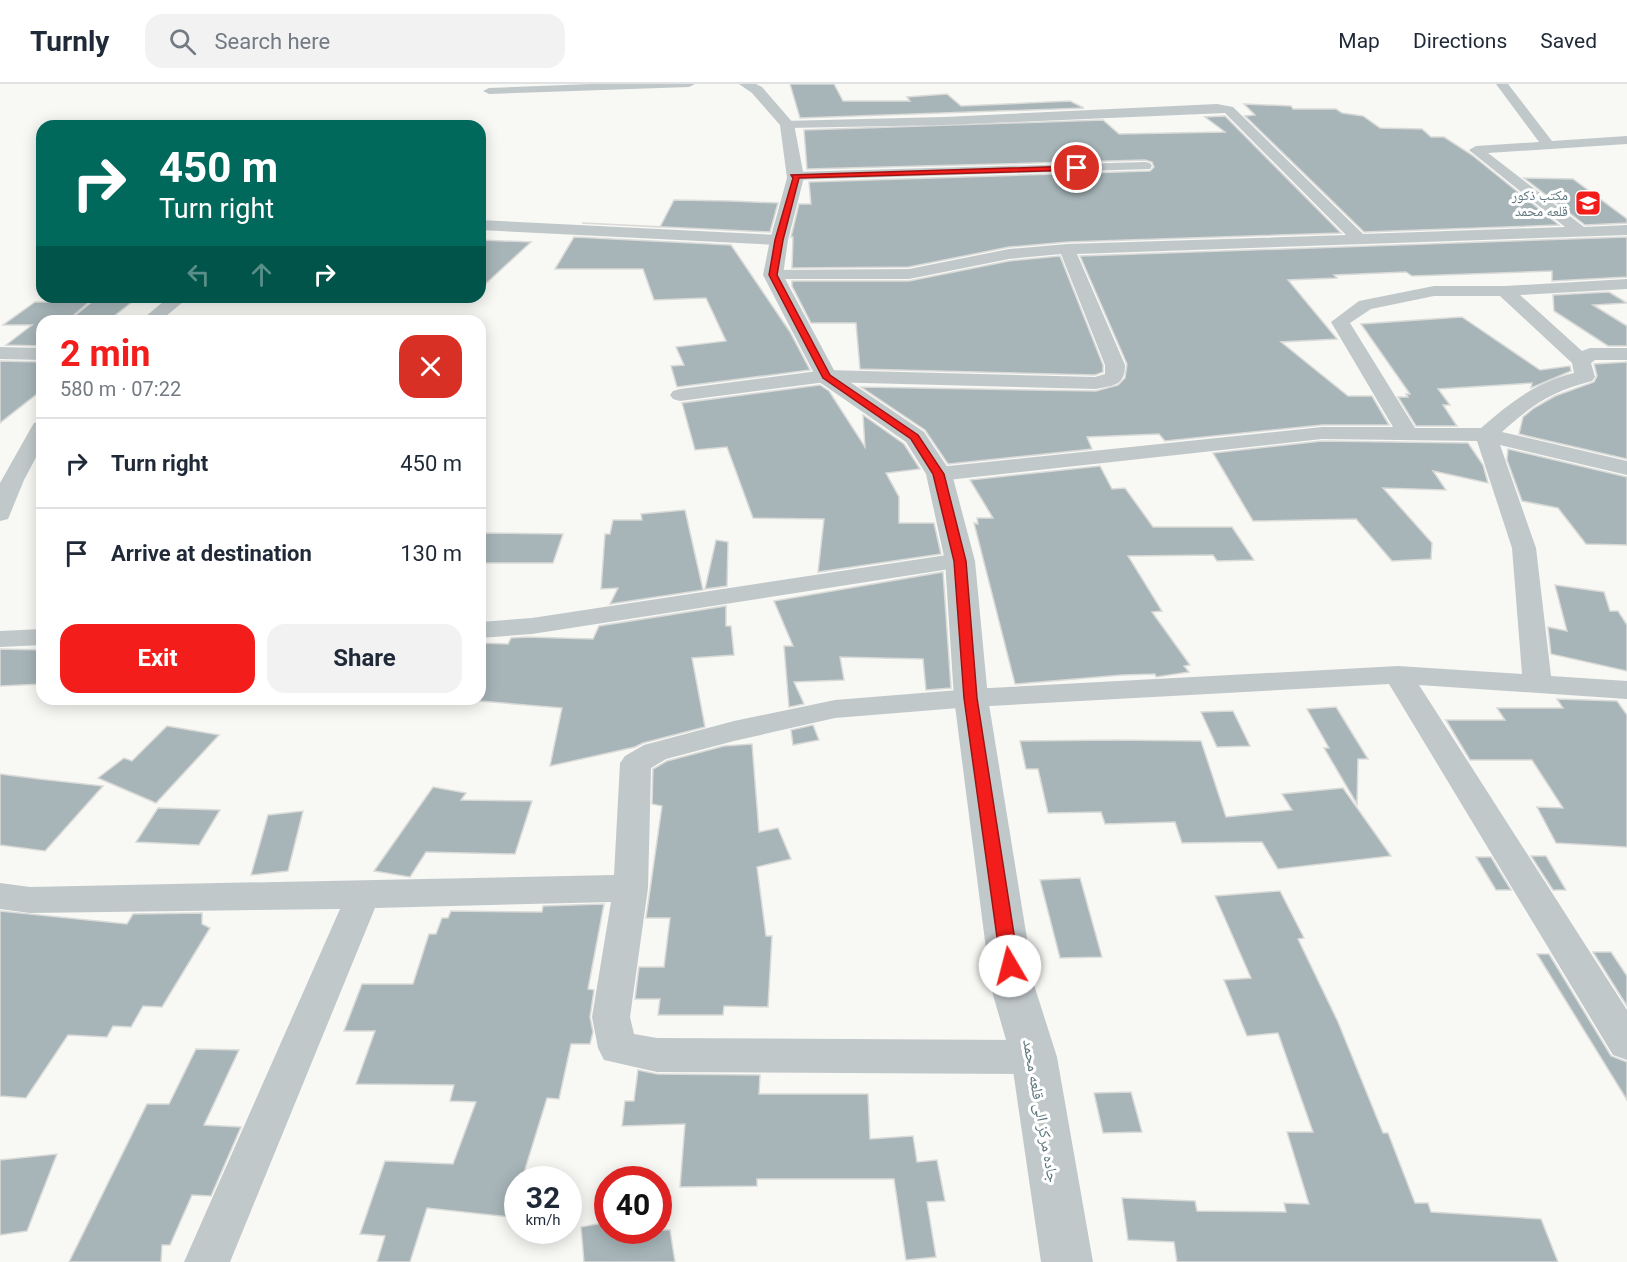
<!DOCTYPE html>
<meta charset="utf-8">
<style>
body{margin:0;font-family:Roboto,"Noto Naskh Arabic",sans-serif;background:#f2f2f3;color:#1f2937;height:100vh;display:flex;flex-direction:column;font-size:22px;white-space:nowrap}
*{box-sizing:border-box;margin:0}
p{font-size:20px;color:#747a83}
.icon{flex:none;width:33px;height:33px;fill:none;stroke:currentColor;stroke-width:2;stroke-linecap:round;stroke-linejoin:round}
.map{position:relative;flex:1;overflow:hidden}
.drawer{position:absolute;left:36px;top:231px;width:450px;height:390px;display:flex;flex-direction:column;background:#fff;border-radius:18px;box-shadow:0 3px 15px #0003}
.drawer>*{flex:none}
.hud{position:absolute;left:36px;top:36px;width:450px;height:183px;border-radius:18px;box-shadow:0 3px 15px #0003;background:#00695c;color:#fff;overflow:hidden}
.speed{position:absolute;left:504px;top:1082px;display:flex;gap:12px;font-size:30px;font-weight:700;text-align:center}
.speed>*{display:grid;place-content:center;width:78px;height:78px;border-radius:50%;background:#fff;box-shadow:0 3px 15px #0003;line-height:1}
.speed small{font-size:15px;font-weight:400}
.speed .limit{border:9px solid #d22;background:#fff;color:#111}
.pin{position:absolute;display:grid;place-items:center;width:51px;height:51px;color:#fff;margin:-26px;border:3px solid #fff;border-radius:50%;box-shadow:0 2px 6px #0007}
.me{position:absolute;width:66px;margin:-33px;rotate:352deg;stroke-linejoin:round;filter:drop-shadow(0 0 4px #0008)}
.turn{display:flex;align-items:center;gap:21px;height:126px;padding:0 24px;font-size:27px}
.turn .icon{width:78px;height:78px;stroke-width:2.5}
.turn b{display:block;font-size:42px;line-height:51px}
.lanes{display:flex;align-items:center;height:57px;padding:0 24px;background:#0003;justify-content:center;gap:30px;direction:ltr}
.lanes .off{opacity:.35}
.round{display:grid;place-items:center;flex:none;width:63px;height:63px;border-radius:18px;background:#f2f2f3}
.head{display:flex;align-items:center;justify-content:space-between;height:102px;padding:0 24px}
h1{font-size:36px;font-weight:700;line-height:45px;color:#f31e1b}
.action{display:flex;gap:12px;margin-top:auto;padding:12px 24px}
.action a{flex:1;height:69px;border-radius:18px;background:#f31e1b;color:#fff;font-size:24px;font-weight:700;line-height:69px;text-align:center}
.action a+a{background:#f2f2f3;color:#1f2937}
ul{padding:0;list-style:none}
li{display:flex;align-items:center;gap:18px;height:90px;padding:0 24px;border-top:2px solid #e0e1e3}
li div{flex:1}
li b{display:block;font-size:22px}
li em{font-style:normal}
header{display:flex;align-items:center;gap:36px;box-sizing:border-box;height:84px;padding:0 30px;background:#fff;border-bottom:2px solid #e0e1e3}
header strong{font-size:28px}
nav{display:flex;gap:33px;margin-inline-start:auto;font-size:21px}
.search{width:420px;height:54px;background:#f2f2f3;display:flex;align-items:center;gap:15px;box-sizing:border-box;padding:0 21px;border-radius:18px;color:#747a83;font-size:22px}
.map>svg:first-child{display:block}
.building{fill:#a7b5b8;stroke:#dadad8;stroke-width:1.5}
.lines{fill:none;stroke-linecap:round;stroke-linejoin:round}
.minor{fill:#c1c8ca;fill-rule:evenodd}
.tertiary{fill:#c1c8ca;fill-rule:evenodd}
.route{fill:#f31e1b;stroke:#9e1412;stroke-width:1.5}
.labels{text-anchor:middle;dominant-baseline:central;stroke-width:6;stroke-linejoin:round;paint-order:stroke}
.far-poi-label{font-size:14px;fill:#5d767d;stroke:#fff;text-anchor:end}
.street-label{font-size:16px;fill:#5d767d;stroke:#fff}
</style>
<header>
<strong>Turnly</strong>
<div class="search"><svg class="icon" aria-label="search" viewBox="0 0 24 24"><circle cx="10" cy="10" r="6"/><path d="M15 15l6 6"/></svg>Search here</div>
<nav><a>Map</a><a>Directions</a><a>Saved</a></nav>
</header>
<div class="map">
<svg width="1627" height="1178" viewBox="0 0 1627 1178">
<rect width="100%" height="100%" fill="#f8f8f5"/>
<!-- building -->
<g class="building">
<path d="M 790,0 L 834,0 L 843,17 L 910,17 L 907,13 L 947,10 L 961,22 L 1070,17 L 1084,24 L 800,34 Z"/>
<path d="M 1244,20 L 1291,22 L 1293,25 L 1336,25 L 1342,29 L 1363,32 L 1380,44 L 1422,45 L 1431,53 L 1444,53 L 1472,71 L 1559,141 L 1364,148 L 1245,32 L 1255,31 Z"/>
<path d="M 1225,32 L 1341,149 L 1067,158 L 1009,163 L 909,183 L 792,184 L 793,153 L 791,153 L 799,120 L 811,120 L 809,98 L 1150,87 L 1154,83 L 1152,78 L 1145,76 L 807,85 L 804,46 L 1103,36 L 1119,50 L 1225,48 L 1205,33 Z"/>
<path d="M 1524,94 L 1573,95 L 1627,135 L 1627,139 L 1585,141 Z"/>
<path d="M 674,116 L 731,117 L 778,119 L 770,148 L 582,139 L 660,143 Z"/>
<path d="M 574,153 L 731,161 L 790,248 L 810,286 L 677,303 L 671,282 L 684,281 L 676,263 L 726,257 L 706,214 L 654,216 L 643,185 L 555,185 Z"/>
<path d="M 1627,153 L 1627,193 L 1552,197 L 1552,187 L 1412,192 L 1406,188 L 1334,191 L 1337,194 L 1288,196 L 1337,255 L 1281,258 L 1348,312 L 1372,312 L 1389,341 L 1322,341 L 1165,357 L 1159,350 L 1087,353 L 1092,365 L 948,380 L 925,346 L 861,303 L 1096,307 L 1118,301 L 1125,294 L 1127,280 L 1080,172 Z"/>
<path d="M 480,156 L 531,158 L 480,205 Z"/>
<path d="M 1060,172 L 1103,281 L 1103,288 L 1095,291 L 860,285 L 856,239 L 811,239 L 792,202 L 792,197 L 909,197 L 1009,177 Z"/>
<path d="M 1609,208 L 1627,219 L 1593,221 L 1627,242 L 1627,262 L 1608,262 L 1554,227 L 1553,211 Z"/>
<path d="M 98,213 L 138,213 L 108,237 L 68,237 Z"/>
<path d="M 35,218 L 89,218 L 67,237 L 42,237 L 42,262 L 6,261 L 32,241 L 3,241 Z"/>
<path d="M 1462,233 L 1540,286 L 1570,282 L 1571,287 L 1531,304 L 1532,299 L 1438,305 L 1450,321 L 1443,321 L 1457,342 L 1416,342 L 1398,313 L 1408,313 L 1406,310 L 1410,310 L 1361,240 Z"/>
<path d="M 0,277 L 42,278 L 42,306 L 0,339 Z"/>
<path d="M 1627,278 L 1627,375 L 1519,350 L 1523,333 L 1534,324 L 1555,312 L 1594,298 L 1597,292 L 1594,280 Z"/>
<path d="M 820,301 L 829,307 L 865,363 L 863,331 L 904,360 L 920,385 L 886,389 L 899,413 L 899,439 L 934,439 L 941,470 L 818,488 L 824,435 L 753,434 L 727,363 L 695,366 L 682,319 Z"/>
<path d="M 1322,357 L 1468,359 L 1483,381 L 1488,399 L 1433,387 L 1446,406 L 1383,404 L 1432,459 L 1431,475 L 1392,477 L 1356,435 L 1253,437 L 1213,369 Z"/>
<path d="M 1508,365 L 1627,393 L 1627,461 L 1586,460 L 1558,424 L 1522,417 L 1507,376 Z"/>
<path d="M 1100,382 L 1112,405 L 1125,404 L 1153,443 L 1232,443 L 1254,476 L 1217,477 L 1213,471 L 1128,472 L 1162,527 L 1152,528 L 1190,581 L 1184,582 L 1189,588 L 1156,593 L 1155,590 L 1122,591 L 1015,600 L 974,439 L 978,440 L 977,434 L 993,434 L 970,396 Z"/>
<path d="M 685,426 L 703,506 L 610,520 L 618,504 L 601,505 L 605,450 L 610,450 L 613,436 L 642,436 L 641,430 Z"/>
<path d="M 480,449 L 563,450 L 553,479 L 480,479 Z"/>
<path d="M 716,456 L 728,458 L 727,502 L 705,505 Z"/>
<path d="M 943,488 L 951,604 L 926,606 L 923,575 L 840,573 L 844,596 L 794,598 L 804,620 L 789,623 L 784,562 L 793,562 L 774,517 Z"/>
<path d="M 1555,501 L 1604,508 L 1610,527 L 1618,527 L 1627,541 L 1627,587 L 1551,570 L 1548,543 L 1567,547 Z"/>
<path d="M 726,522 L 726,542 L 731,542 L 734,571 L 692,574 L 705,643 L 643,659 L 635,663 L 550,682 L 562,624 L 480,617 L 480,559 L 508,560 L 511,554 L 526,553 L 593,555 L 599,542 Z"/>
<path d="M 0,565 L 42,566 L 42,600 L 0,602 Z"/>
<path d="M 1557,615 L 1617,617 L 1627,631 L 1627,763 L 1556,759 L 1537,723 L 1563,724 L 1532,676 L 1470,676 L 1446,636 L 1505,636 L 1497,624 L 1563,624 Z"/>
<path d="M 1336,623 L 1368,675 L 1358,675 L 1357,720 L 1324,664 L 1329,664 L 1307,625 Z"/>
<path d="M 1233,627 L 1250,662 L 1217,663 L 1201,628 Z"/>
<path d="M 813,641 L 819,656 L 793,661 L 791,646 Z"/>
<path d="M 167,642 L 219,651 L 156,719 L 98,694 L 124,674 L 132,677 Z"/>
<path d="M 1115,656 L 1201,657 L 1226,733 L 1292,726 L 1282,710 L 1343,704 L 1391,772 L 1278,785 L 1262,758 L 1182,759 L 1175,738 L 1105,740 L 1101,728 L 1048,729 L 1038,685 L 1026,685 L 1020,657 Z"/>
<path d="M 752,660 L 759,748 L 778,744 L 791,775 L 757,783 L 766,852 L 772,852 L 768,923 L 724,922 L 723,931 L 658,931 L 660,915 L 635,915 L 639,883 L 664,883 L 670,834 L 646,834 L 662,722 L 652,720 L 653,685 L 667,677 L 724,662 Z"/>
<path d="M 0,690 L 39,695 L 103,702 L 45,767 L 0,761 Z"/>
<path d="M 433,703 L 466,709 L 461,716 L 532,717 L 515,770 L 426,768 L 410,793 L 374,787 Z"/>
<path d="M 158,724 L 220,726 L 199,761 L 136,758 Z"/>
<path d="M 303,727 L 288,787 L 251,791 L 268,731 Z"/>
<path d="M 1531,772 L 1546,772 L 1566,806 L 1553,806 Z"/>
<path d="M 1476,773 L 1491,773 L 1511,806 L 1496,806 Z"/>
<path d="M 1080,794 L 1102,873 L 1060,874 L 1040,796 Z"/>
<path d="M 1280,807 L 1304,854 L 1298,855 L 1338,938 L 1383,1049 L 1388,1049 L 1415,1119 L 1428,1119 L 1431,1128 L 1541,1135 L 1558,1178 L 1177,1178 L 1174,1158 L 1128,1156 L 1122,1114 L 1195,1117 L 1197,1127 L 1286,1128 L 1284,1119 L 1309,1120 L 1287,1048 L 1313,1048 L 1278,949 L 1247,952 L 1224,896 L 1251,894 L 1215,812 Z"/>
<path d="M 604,820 L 588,905 L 594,906 L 590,933 L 593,948 L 590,960 L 571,960 L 559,1015 L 547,1014 L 522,1095 L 518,1095 L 518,1111 L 511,1133 L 427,1124 L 410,1178 L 377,1178 L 385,1152 L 360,1150 L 385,1077 L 453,1080 L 476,1018 L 450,1017 L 454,1001 L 356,1000 L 375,947 L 344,947 L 362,900 L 413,900 L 429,850 L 436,850 L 442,834 L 448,834 L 451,827 L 542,828 L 543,822 Z"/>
<path d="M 0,827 L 127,840 L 133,830 L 202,829 L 202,840 L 210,844 L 162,923 L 143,922 L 131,943 L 113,942 L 107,953 L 68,951 L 26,1014 L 0,1012 Z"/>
<path d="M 1593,868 L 1611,868 L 1627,892 L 1627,922 Z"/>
<path d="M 1537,870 L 1549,870 L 1611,972 L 1627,978 L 1627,1016 Z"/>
<path d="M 196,965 L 239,966 L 204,1041 L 241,1043 L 211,1112 L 192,1111 L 170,1161 L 162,1161 L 161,1178 L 69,1178 L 147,1020 L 169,1020 Z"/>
<path d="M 638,986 L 657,990 L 760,991 L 759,1010 L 868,1010 L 870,1055 L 913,1052 L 917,1078 L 937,1076 L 945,1117 L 927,1118 L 936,1173 L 906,1176 L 894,1095 L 757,1095 L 757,1102 L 680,1103 L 685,1040 L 622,1042 L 625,1017 L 634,1017 Z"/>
<path d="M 1131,1008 L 1142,1048 L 1103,1049 L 1094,1009 Z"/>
<path d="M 57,1070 L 27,1147 L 0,1151 L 0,1076 Z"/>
<path d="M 608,1138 L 608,1146 L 670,1146 L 675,1178 L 584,1178 L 581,1143 Z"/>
</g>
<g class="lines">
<!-- minor -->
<g class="minor">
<path d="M 590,0 L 695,0 L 689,3 L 489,10 L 483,7 L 489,4 Z"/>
<path d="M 1496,0 L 1508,0 L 1552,57 L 1627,52 L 1627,60 L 1488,69 L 1584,143 L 1627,141 L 1627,151 L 1077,170 L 1125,281 C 1125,302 1114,301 1096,305 L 826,298 L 680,317 L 673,315 L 670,311 L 673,307 L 680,305 L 826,286 L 1095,293 L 1105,290 L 1105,281 L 1061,170 L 1009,175 L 909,195 L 767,195 L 765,191 L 767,187 L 773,186 L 909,185 L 1009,165 L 1067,160 L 1346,151 L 1225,29 L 945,41 L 787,44 L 783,43 L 781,40 L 783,37 L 945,33 L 1217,20 L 1233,23 L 1363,150 L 1565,143 L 1469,66 L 1476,62 L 1539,58 Z"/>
<path d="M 1145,78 L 1150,79 L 1152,82 L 1150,85 L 794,96 L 787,92 L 794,88 Z"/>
<path d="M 480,136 L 779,151 L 787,156 L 779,161 L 480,146 Z"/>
<path d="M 1627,195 L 1627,205 L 1520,211 L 1582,267 L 1590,264 L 1627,264 L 1627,276 L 1595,276 L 1591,279 L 1595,293 L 1592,297 C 1552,307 1532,321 1502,348 L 1627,377 L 1627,391 L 1500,361 L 1536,464 L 1551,592 L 1627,597 L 1627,615 L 1419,601 L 1627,926 L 1627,976 L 1613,971 L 1389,600 L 971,623 L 835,634 L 734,657 L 666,675 L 651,684 L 648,804 L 630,933 L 634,950 L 657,954 L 1034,956 L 1048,961 L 1054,973 L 1048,985 L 1034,990 L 657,988 L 604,976 L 598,964 L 592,933 L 611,818 L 375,824 L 230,1178 L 184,1178 L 340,825 L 30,829 L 0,825 L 0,799 L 30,803 L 614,791 L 620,679 L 625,672 L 644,661 L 734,637 L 835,616 L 971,605 L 1398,582 L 1522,590 L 1512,464 L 1477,357 L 1322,355 L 939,397 L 931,395 L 928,390 L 931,385 L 939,383 L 1322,343 L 1393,343 L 1331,238 L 1359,217 L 1434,202 L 1505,202 ZM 1434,212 L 1500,212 L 1572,279 L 1574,289 C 1536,298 1510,319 1481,344 L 1415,344 L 1350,239 L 1371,225 Z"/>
<path d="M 169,213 L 189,213 L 160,237 L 140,237 Z"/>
<path d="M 0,263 L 42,264 L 42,276 L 0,275 Z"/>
<path d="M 42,338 L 42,362 L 24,396 L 8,435 L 0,437 L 0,399 L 31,344 L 34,339 Z"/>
<path d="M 960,469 L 969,472 L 973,477 L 969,482 L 532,550 L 480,554 L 480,538 L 532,534 Z"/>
<path d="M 42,545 L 42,561 L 0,563 L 0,547 Z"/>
</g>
<!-- tertiary -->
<path class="tertiary" d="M 739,0 L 756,0 L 762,3 L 794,40 L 804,93 L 788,156 L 783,191 L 835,288 L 924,348 L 952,390 L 975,477 L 988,614 L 1035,904 L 1057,973 L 1093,1178 L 1041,1178 L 1011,973 L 991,904 L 954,614 L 945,477 L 926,390 L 906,358 L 818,297 L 763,191 L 770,156 L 787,94 L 780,41 L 752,9 Z"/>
</g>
<!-- route -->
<path class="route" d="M 1077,82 L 1080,86 L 799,94 L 783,156 L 777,191 L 830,291 L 918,351 L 944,390 L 966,477 L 977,614 L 1019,882 L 1016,887 L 1010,889 L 1004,887 L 1001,882 L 964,614 L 954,477 L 933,390 L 911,355 L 823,294 L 769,191 L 775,156 L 793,94 L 791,91 Z"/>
<!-- icons -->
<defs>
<symbol id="school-square" viewBox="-11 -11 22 22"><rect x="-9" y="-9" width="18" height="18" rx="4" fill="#f31e1b" stroke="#fff"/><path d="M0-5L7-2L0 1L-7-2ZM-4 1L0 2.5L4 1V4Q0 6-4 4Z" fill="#fff"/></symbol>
</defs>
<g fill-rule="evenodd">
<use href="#school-square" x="1573" y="104" width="30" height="30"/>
</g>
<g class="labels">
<!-- far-poi labels -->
<g class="far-poi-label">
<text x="1568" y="111">مکتب ذکور<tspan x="1568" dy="16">قلعه محمد</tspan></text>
</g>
<!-- street labels -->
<g class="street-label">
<text transform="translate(1041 1027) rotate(80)">جاده مرکز الی قلعه محمد</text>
</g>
</g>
</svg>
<div class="speed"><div>32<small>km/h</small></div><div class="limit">40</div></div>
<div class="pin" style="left:1077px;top:84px;background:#d93025"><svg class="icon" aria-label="arrive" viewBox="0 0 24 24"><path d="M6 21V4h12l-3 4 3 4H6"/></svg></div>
<svg class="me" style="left:1010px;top:882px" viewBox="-20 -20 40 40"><circle r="19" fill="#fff"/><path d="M0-13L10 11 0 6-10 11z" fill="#f31e1b"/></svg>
<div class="hud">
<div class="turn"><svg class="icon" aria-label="right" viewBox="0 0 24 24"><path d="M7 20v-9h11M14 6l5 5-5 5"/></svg><div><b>450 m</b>Turn right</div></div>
<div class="lanes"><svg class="icon off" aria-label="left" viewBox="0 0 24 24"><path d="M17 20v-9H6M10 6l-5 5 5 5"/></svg><svg class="icon off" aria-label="ahead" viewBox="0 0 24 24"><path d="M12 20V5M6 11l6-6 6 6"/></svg><svg class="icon" aria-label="right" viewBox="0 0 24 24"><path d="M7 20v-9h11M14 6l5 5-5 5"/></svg></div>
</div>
<section class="drawer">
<div class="head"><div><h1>2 min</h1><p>580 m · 07:22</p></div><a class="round" style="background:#d93025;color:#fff"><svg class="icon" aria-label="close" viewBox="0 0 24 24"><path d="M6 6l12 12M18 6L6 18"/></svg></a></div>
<ul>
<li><svg class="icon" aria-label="right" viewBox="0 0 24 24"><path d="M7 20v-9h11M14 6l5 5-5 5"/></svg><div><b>Turn right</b></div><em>450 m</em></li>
<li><svg class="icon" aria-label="arrive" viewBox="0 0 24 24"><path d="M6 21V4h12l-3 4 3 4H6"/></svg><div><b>Arrive at destination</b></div><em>130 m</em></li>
</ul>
<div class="action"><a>Exit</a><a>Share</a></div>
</section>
</div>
